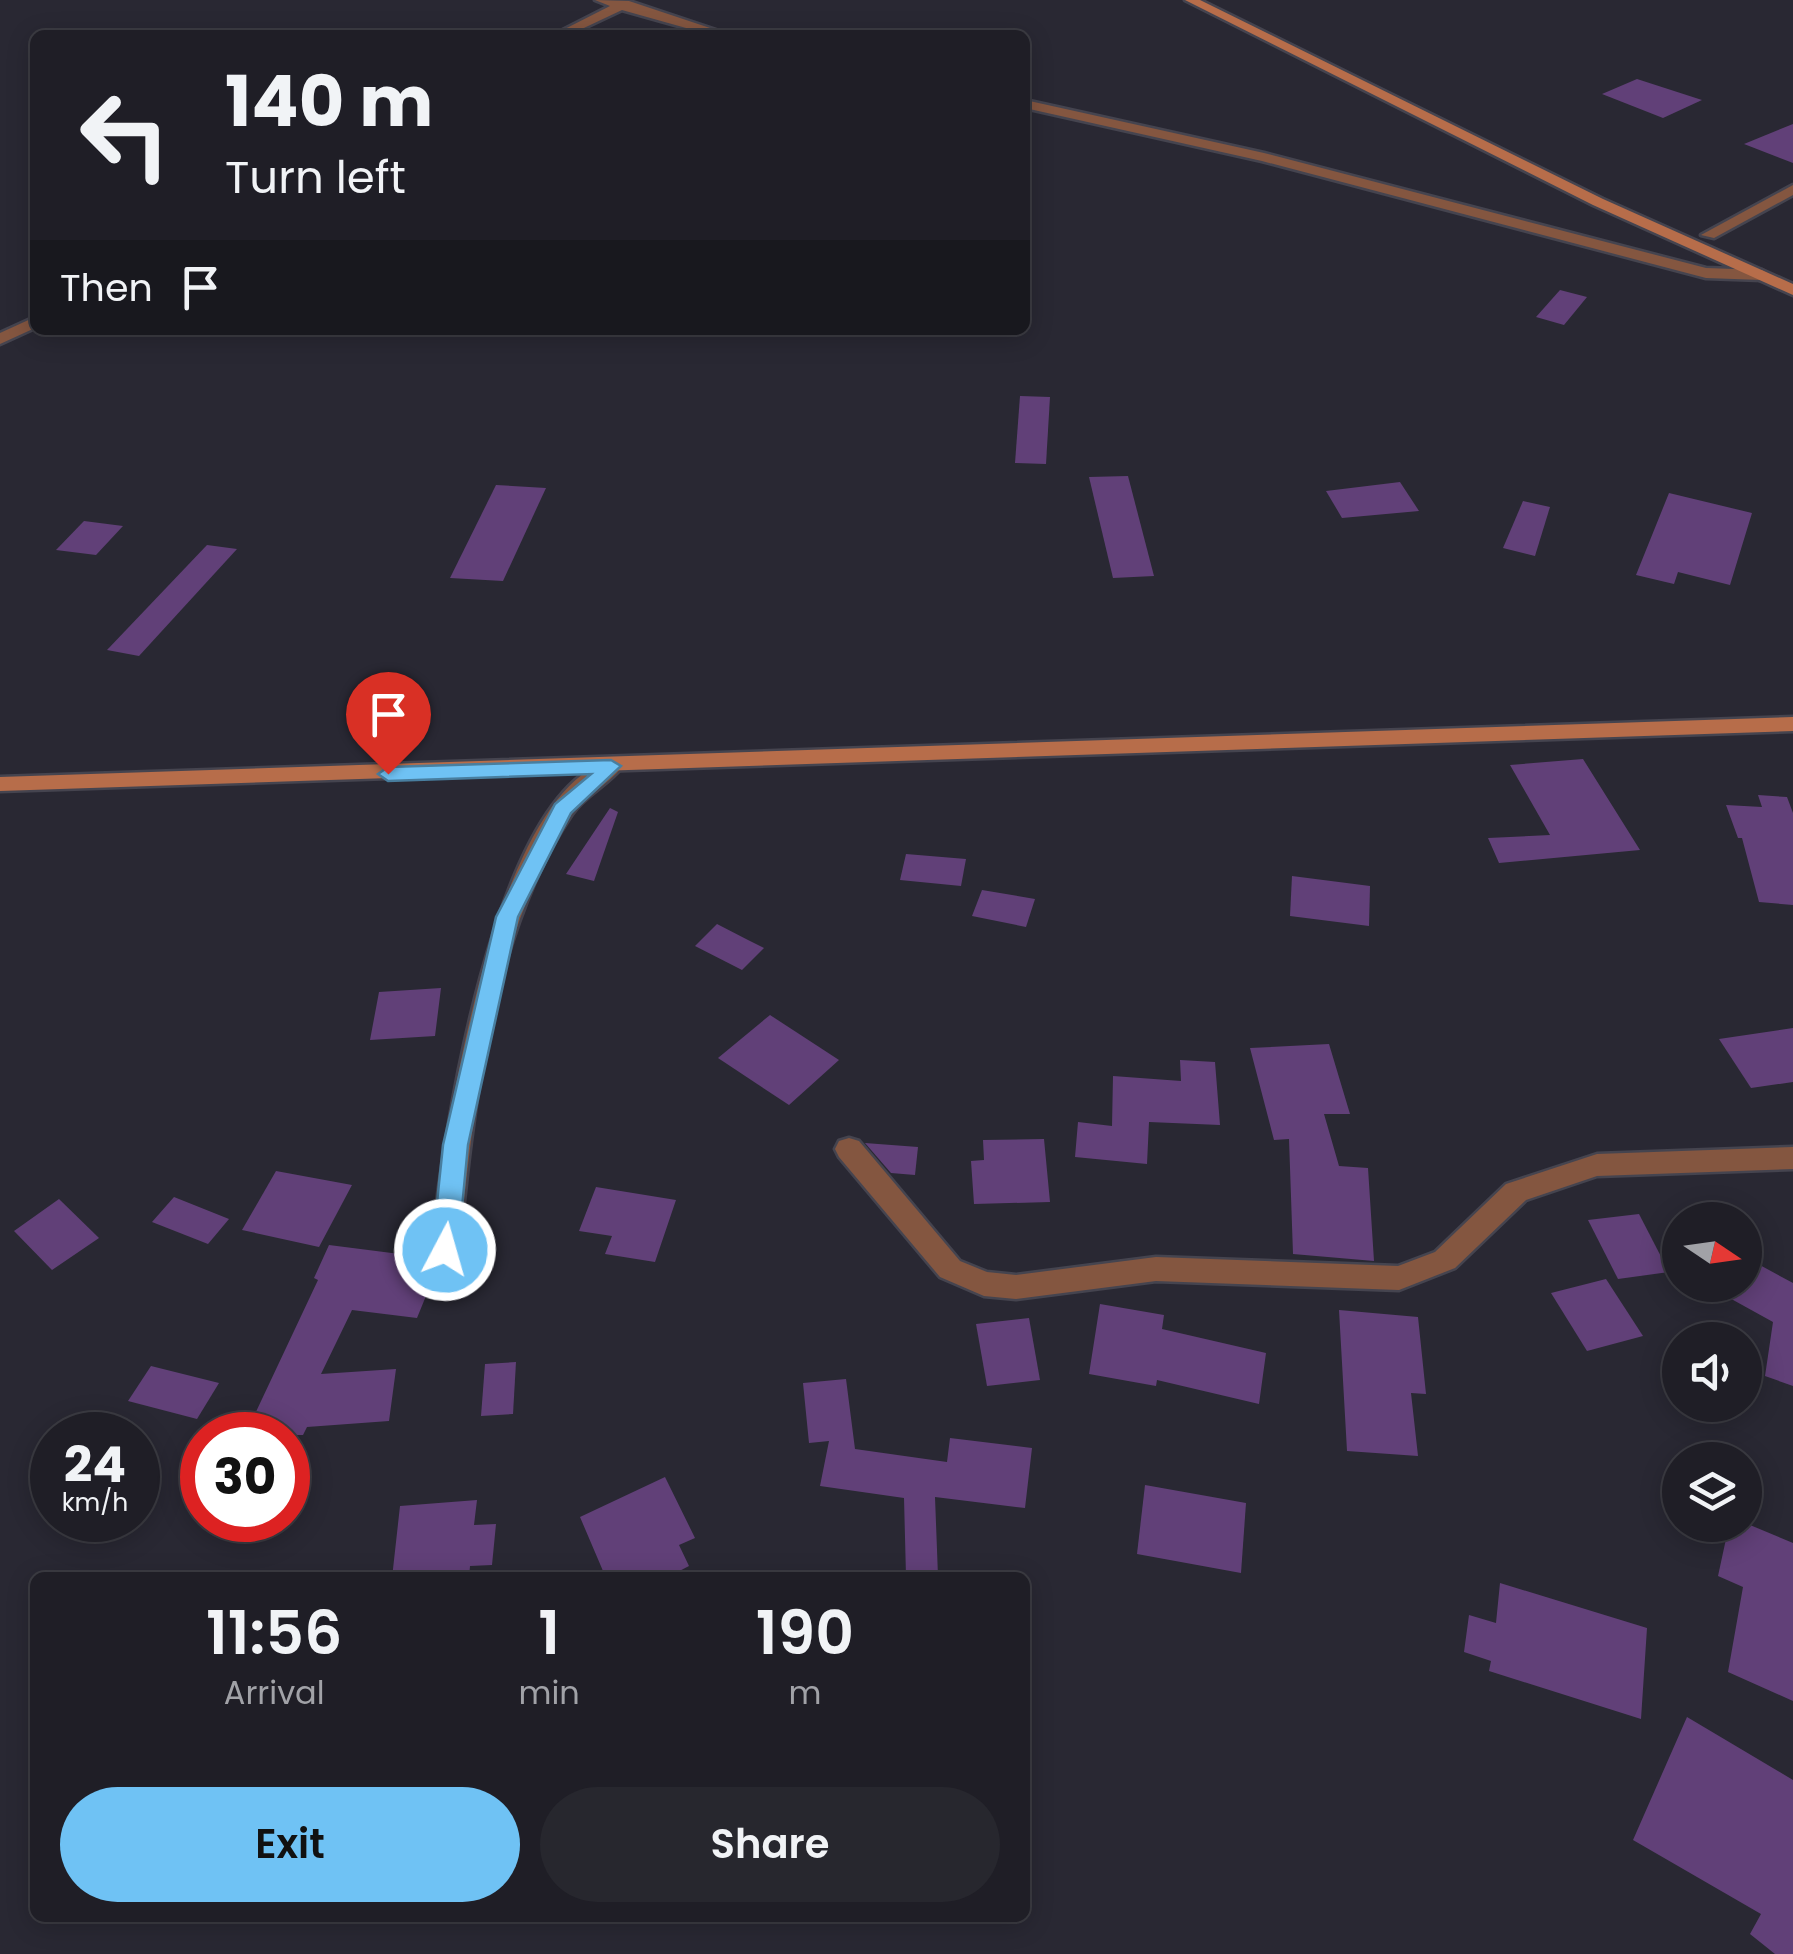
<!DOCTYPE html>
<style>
body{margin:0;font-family:Poppins,sans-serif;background:#27272e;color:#f1f3f6;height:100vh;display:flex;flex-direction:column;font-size:38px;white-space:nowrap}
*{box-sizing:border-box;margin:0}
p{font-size:32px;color:#a1a2a7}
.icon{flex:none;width:55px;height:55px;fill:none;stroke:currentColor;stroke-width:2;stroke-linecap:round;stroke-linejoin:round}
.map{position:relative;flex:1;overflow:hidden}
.sheet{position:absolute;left:30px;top:1572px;width:1000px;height:350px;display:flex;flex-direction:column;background:#1f1e26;border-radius:15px;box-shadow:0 5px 25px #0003,0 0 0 2px #3c3c43}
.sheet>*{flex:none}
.banner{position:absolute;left:30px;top:30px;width:1000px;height:305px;border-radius:15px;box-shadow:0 5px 25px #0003,0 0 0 2px #3c3c43;background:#1f1e26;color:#f1f3f6;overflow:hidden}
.needle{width:65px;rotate:103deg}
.fabs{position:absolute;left:1662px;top:1202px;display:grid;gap:20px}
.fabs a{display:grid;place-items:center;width:100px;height:100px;border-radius:50%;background:#1f1e26;box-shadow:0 5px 25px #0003,0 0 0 2px #3c3c43;font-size:50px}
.speed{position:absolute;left:30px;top:1412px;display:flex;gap:20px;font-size:50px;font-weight:700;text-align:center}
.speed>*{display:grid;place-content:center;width:130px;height:130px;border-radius:50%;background:#1f1e26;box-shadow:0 5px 25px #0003,0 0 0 2px #3c3c43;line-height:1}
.speed small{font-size:25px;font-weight:400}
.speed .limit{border:15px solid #d22;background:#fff;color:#111}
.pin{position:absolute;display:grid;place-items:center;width:85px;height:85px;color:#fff;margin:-102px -42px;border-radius:50% 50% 50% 0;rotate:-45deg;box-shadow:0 0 10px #0007}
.pin .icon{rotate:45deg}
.me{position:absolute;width:110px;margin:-55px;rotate:6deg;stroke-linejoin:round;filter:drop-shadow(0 0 8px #0008)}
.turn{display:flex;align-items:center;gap:35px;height:210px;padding:0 30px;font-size:45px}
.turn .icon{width:130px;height:130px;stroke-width:2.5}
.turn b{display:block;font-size:70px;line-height:85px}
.then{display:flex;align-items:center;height:95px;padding:0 30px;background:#0003;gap:20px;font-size:38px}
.eta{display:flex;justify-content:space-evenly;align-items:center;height:170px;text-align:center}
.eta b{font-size:60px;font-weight:600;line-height:70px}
.cta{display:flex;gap:20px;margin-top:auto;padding:20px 30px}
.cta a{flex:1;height:115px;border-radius:60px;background:#6fc2f4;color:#111;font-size:40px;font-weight:600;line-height:115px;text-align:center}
.cta a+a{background:#27272e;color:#f1f3f6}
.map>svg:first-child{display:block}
.building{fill:#614078}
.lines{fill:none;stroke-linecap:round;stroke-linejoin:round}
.street-casing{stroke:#45444f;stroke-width:5}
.secondary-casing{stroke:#45444f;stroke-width:5}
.street{fill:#845640;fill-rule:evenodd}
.secondary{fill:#b76d4a;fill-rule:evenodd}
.route{fill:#6fc2f4;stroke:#487e9f;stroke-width:2.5}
</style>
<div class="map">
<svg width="1793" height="1954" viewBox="0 0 1793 1954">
<rect width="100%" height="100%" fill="#292833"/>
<!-- building -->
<g class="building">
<path d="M 1637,79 L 1702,100 L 1663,118 L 1602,94 Z"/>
<path d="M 1793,124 L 1793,163 L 1744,144 Z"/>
<path d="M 1560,290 L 1587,297 L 1564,325 L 1536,317 Z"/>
<path d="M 1020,396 L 1050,397 L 1046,464 L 1015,463 Z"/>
<path d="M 1128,476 L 1154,576 L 1113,578 L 1089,477 Z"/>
<path d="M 1400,482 L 1419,511 L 1342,518 L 1326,491 Z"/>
<path d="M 496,485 L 546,488 L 503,581 L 450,578 Z"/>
<path d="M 1669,493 L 1752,513 L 1730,585 L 1678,572 L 1674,584 L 1636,575 Z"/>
<path d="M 1523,501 L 1550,507 L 1535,556 L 1503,548 Z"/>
<path d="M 84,521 L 123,526 L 96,555 L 56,550 Z"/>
<path d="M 207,545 L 237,549 L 139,656 L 107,650 Z"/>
<path d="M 1583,759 L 1640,850 L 1499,863 L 1488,838 L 1550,835 L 1510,765 Z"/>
<path d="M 1758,795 L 1787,797 L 1793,813 L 1793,905 L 1759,902 L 1742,838 L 1738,838 L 1726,805 L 1762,807 Z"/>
<path d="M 610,808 L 618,812 L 594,881 L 566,874 Z"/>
<path d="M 906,854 L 966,859 L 961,886 L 900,880 Z"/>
<path d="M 1292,876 L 1370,886 L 1369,926 L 1290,916 Z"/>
<path d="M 982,890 L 1035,899 L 1026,927 L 972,916 Z"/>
<path d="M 717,924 L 748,940 L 764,948 L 742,970 L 695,946 Z"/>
<path d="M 441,988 L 435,1036 L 370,1040 L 379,992 Z"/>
<path d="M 770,1015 L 839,1060 L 789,1105 L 718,1058 Z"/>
<path d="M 1793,1028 L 1793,1082 L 1751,1088 L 1719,1039 Z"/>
<path d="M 1329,1044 L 1350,1114 L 1324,1114 L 1339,1166 L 1368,1168 L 1374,1261 L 1293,1254 L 1289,1139 L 1274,1140 L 1250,1048 Z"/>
<path d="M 1180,1060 L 1215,1062 L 1220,1125 L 1149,1122 L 1147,1164 L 1075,1157 L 1078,1122 L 1112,1126 L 1113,1076 L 1181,1081 Z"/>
<path d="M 1044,1139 L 1050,1202 L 974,1204 L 971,1161 L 984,1160 L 983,1140 Z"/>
<path d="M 865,1143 L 918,1147 L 915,1175 L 891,1173 Z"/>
<path d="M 276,1171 L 352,1185 L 319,1247 L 242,1230 Z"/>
<path d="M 596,1187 L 676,1200 L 655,1262 L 605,1254 L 612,1236 L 579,1231 Z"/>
<path d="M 174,1197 L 229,1219 L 208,1244 L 152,1222 Z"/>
<path d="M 59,1199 L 99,1238 L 52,1270 L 14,1231 Z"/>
<path d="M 1639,1214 L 1669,1272 L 1618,1279 L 1588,1220 Z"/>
<path d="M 329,1245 L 431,1258 L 439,1264 L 417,1318 L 352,1310 L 321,1374 L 396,1369 L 389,1421 L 307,1427 L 303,1435 L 245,1435 L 318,1280 L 314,1278 Z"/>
<path d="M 1745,1257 L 1793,1283 L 1793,1386 L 1765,1376 L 1773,1322 L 1706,1285 L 1745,1285 Z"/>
<path d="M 1606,1279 L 1643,1336 L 1587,1351 L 1551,1293 Z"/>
<path d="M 1100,1304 L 1164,1315 L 1162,1329 L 1266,1353 L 1259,1404 L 1157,1380 L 1156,1386 L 1089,1374 Z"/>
<path d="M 1339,1310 L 1418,1317 L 1426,1394 L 1411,1393 L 1418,1456 L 1347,1451 Z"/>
<path d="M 1029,1318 L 1040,1380 L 987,1386 L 976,1324 Z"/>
<path d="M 516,1362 L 513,1414 L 481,1416 L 485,1364 Z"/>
<path d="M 151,1366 L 219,1383 L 197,1419 L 128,1401 Z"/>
<path d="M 846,1379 L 855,1449 L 947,1462 L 950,1438 L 1032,1448 L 1025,1508 L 935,1497 L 938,1576 L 906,1576 L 904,1498 L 820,1486 L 829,1441 L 809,1443 L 803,1383 Z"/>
<path d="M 665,1477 L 695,1538 L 679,1545 L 689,1566 L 666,1578 L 606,1578 L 580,1517 Z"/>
<path d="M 1145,1485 L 1246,1503 L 1241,1573 L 1137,1554 Z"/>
<path d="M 477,1500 L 474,1525 L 496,1524 L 492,1565 L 470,1566 L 469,1578 L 392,1578 L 400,1506 Z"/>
<path d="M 1729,1525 L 1750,1525 L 1793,1543 L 1793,1701 L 1728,1672 L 1743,1587 L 1718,1576 Z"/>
<path d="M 1500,1583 L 1647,1628 L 1641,1719 L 1489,1671 L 1491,1661 L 1464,1652 L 1469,1615 L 1496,1623 Z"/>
<path d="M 1687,1717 L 1793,1780 L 1793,1954 L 1775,1954 L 1750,1934 L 1761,1914 L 1633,1840 Z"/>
</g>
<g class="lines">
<defs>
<g id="street">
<path d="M 595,0 L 629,1 L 731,35 L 711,35 L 622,10 L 569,35 L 553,35 L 610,6 Z"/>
<path d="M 1025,100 L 1264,153 L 1706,268 L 1762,270 L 1770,275 L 1762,280 L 1706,278 L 1262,161 L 1025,108 Z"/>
<path d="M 1793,185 L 1793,195 L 1714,238 L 1701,235 Z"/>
<path d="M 35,317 L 35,328 L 0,344 L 0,333 Z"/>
<path d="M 611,760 L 622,767 C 608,785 585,795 572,814 C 491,934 473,1110 459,1250 L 455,1258 L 445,1262 L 435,1258 L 431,1250 C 443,1145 491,792 611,760 Z"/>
<path d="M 849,1138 L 859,1141 L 960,1261 L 987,1272 L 1016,1275 L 1156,1257 L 1398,1266 L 1435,1252 L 1506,1184 L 1597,1154 L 1793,1147 L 1793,1169 L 1597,1176 L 1526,1200 L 1455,1268 L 1399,1290 L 1156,1281 L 1016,1299 L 984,1296 L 940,1277 L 839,1157 L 835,1149 L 839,1141 Z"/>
</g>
<g id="secondary">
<path d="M 1185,0 L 1200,0 L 1603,199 L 1793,284 L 1793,295 L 1593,205 Z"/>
<path d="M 1793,717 L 1793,731 L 0,791 L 0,777 Z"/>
</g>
</defs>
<!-- street casing -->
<use href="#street" class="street-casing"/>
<!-- secondary casing -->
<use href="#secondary" class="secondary-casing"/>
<!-- street -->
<use href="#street" class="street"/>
<!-- secondary -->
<use href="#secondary" class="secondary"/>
</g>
<!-- route -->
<path class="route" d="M 611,760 L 621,766 L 571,813 L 518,917 L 468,1145 L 458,1250 L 454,1258 L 436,1258 L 432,1250 L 443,1145 L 496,917 L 555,804 L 591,774 L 388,781 L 378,774 L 388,767 Z"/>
</svg>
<div class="fabs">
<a><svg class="needle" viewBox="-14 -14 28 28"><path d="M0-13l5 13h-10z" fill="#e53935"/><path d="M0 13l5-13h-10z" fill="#a1a2a7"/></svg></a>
<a><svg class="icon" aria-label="sound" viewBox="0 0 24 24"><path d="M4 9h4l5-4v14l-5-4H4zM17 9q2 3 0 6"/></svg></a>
<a><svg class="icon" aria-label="layers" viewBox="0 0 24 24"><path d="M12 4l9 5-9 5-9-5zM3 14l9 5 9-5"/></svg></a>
</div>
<div class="speed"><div>24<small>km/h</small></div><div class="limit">30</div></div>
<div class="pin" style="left:388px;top:774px;background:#d93025"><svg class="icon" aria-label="arrive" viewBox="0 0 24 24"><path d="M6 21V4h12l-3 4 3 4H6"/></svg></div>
<svg class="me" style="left:445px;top:1250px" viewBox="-20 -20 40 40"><circle r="17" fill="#6fc2f4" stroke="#fff" stroke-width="3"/><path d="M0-11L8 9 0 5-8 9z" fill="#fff"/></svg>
<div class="banner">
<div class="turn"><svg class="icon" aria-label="left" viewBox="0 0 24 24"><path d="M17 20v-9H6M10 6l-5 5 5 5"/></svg><div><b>140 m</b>Turn left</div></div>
<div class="then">Then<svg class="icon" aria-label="arrive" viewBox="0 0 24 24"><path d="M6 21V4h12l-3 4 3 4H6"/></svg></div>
</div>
<section class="sheet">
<div class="eta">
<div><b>11:56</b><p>Arrival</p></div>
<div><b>1</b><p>min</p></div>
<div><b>190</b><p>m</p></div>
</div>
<div class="cta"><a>Exit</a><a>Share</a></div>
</section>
</div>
